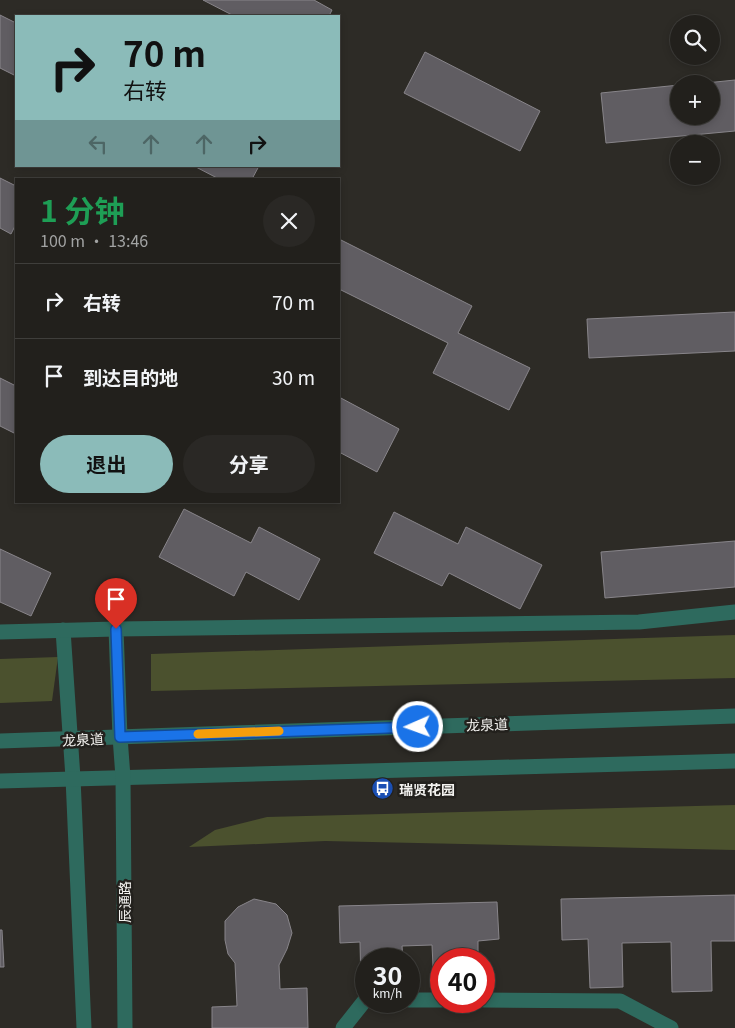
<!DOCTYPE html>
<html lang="zh">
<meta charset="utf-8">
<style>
body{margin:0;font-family:Georgia,"Noto Sans SC",serif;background:#2a2825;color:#f1f3f6;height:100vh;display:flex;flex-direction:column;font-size:19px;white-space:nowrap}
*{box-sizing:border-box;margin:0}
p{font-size:16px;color:#a2a3a3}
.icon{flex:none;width:28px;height:28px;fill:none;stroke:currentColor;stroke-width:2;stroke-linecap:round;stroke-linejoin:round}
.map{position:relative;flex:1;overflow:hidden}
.details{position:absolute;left:15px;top:178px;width:325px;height:325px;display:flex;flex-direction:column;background:#22201c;border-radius:0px;box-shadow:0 2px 8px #0003,0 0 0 1px #3f3e3b}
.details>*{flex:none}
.top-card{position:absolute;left:15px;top:15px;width:325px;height:152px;border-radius:0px;box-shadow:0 2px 8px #0003,0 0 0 1px #3f3e3b;background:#8bbbb9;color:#111;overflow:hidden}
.buttons{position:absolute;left:670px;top:15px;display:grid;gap:10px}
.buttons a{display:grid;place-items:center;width:50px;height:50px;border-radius:50%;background:#22201c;box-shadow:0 2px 8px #0003,0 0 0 1px #3f3e3b;font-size:25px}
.speed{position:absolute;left:355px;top:948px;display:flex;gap:10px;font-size:25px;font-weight:700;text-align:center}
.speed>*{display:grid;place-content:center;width:65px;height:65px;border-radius:50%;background:#22201c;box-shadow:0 2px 8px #0003,0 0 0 1px #3f3e3b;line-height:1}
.speed small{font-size:12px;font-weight:400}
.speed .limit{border:8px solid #d22;background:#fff;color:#111}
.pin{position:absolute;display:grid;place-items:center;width:42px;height:42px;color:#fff;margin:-51px -21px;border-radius:50% 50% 50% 0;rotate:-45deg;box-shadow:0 0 5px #0007}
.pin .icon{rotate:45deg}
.me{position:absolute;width:55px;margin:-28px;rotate:268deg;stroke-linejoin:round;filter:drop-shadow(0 0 4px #0008)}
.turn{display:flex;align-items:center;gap:18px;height:105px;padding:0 25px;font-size:22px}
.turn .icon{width:65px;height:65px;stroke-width:2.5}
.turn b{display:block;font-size:35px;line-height:42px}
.lanes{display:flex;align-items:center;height:48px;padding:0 25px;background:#0003;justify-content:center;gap:25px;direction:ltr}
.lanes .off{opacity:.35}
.round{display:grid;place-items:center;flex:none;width:52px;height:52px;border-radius:26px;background:#2a2825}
.head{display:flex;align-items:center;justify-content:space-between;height:85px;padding:0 25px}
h1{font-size:30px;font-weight:700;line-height:38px;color:#1e9e55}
.primary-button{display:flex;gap:10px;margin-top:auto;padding:10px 25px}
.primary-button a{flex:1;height:58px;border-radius:30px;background:#8bbbb9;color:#111;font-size:20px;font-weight:700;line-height:58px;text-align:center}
.primary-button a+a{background:#2a2825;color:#f1f3f6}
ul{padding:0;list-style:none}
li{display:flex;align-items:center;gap:15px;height:75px;padding:0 25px;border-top:1px solid #3f3e3b}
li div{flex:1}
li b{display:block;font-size:19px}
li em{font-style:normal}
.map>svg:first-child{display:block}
.green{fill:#4b512e}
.building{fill:#605d62;stroke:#88858a}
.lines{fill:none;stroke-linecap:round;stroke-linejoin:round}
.minor{stroke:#2e6a5e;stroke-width:15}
.route-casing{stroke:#114b97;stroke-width:12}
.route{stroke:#1a73e8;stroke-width:9}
.slow{stroke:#f59e0b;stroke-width:9}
.labels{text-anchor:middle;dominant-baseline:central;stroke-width:5;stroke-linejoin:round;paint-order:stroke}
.street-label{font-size:14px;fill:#f3f2ef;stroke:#23211d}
.poi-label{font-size:14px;font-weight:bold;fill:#f3f2ef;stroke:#23211d;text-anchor:start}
</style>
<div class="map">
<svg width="735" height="1028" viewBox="0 0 735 1028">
<rect width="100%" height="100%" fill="#2d2b26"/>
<!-- green -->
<g class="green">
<path d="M 735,635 L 735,678 L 151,691 L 151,654 Z"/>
<path d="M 58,657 L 52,701 L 0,703 L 0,659 Z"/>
<path d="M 735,805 L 735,850 L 325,841 L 189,847 L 215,830 L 267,817 Z"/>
</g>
<!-- building -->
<g class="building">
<path d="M 203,0 L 314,0 L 332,10 L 329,16 L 234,16 Z"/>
<path d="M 0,15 L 16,23 L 16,76 L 0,68 Z"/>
<path d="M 425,52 L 540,111 L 520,151 L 404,93 Z"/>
<path d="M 735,80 L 735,131 L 606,143 L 601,93 L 679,85 L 679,116 L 711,116 L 711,84 L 696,84 Z"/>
<path d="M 194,166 L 259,166 L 252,179 L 219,179 Z"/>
<path d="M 0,178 L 16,186 L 16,224 L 11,234 L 0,228 Z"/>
<path d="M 339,239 L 472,306 L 458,333 L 530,368 L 509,410 L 433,373 L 448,343 L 339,289 Z"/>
<path d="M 735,312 L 735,351 L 589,358 L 587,319 Z"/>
<path d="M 0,378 L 16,386 L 16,434 L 0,426 Z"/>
<path d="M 339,397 L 399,429 L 377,472 L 339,452 Z"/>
<path d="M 184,509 L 251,543 L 259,527 L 320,559 L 299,600 L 246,572 L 234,596 L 159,557 Z"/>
<path d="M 394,512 L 458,544 L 466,527 L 542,565 L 520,609 L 449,573 L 442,586 L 374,553 Z"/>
<path d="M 735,541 L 735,587 L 605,598 L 601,552 Z"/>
<path d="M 0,549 L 51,573 L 31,616 L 0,602 Z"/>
<path d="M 735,895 L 735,941 L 711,941 L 712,991 L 672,992 L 671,942 L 622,943 L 623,987 L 590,988 L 588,939 L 562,940 L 561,899 Z"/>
<path d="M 254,899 L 276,904 L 287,915 L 292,933 L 287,949 L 279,965 L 280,989 L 307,988 L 308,1028 L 212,1028 L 212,1007 L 237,1006 L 235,963 L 228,954 L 225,940 L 225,921 L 238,907 Z"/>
<path d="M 497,902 L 499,939 L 478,941 L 478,959 L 441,959 L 441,987 L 434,987 L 432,945 L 402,946 L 403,959 L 366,959 L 366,986 L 361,986 L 360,942 L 340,943 L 339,906 Z"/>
<path d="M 0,930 L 2,930 L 4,967 L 0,967 Z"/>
</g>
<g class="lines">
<!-- minor -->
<g class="minor">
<path d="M 63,630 L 73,778 L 84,1028"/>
<path d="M 0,632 L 116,629"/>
<path d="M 0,741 L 735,716"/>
<path d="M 0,781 L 735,761"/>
<path d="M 409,1000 L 441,1000"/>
<path d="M 484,1000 L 620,1001 L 671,1028"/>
<path d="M 125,1028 L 123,777 L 120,737 L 116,629 L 639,622 L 735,612"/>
<path d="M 343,1028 L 366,999"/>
</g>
</g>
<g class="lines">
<defs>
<path id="route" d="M 116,629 L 120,737 L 418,727"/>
</defs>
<!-- route casing -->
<use href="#route" class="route-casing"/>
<!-- route -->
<use href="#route" class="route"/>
<!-- slow -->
<path class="slow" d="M 198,734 L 279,731"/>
</g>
<!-- icons -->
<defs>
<symbol id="bus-disc" viewBox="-11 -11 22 22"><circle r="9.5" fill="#1a4fb4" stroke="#23211d"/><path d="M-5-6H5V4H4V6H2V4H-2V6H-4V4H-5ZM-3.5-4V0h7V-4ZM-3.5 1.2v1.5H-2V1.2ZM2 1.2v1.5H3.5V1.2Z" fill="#fff"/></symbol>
</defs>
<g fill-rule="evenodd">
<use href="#bus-disc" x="370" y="776" width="25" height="25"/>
</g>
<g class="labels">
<!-- street labels -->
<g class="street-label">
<text transform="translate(487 724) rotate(-2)">龙泉道</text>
<text transform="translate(83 739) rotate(-3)">龙泉道</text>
<text transform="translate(124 902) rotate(-90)">辰通路</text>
</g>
<!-- poi labels -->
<g class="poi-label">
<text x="399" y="789">瑞贤花园</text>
</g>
</g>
</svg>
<div class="buttons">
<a><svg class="icon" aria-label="search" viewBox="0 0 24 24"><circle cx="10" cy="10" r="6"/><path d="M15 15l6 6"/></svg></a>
<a>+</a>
<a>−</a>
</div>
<div class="speed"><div>30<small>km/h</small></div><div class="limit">40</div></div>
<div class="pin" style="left:116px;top:629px;background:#d93025"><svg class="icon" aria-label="arrive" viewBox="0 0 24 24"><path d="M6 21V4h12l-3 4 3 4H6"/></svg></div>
<svg class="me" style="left:418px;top:727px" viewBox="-20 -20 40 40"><circle r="17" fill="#1a73e8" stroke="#fff" stroke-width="3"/><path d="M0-11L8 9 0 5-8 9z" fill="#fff"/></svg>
<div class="top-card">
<div class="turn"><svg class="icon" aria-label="right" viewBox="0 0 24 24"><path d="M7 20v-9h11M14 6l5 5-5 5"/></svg><div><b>70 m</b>右转</div></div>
<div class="lanes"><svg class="icon off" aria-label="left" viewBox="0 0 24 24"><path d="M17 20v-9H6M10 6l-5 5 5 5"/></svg><svg class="icon off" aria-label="ahead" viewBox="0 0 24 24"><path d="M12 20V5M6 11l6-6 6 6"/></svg><svg class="icon off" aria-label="ahead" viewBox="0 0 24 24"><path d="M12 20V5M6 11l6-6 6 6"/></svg><svg class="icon" aria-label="right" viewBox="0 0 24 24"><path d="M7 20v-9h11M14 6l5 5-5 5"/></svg></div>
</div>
<section class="details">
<div class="head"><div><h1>1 分钟</h1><p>100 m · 13:46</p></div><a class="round"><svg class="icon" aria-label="close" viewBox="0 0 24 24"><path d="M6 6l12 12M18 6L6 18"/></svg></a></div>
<ul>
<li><svg class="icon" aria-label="right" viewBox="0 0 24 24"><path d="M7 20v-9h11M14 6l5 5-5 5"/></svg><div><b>右转</b></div><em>70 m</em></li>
<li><svg class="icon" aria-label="arrive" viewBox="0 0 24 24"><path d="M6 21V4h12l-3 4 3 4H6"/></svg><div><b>到达目的地</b></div><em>30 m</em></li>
</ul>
<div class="primary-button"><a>退出</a><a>分享</a></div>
</section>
</div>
